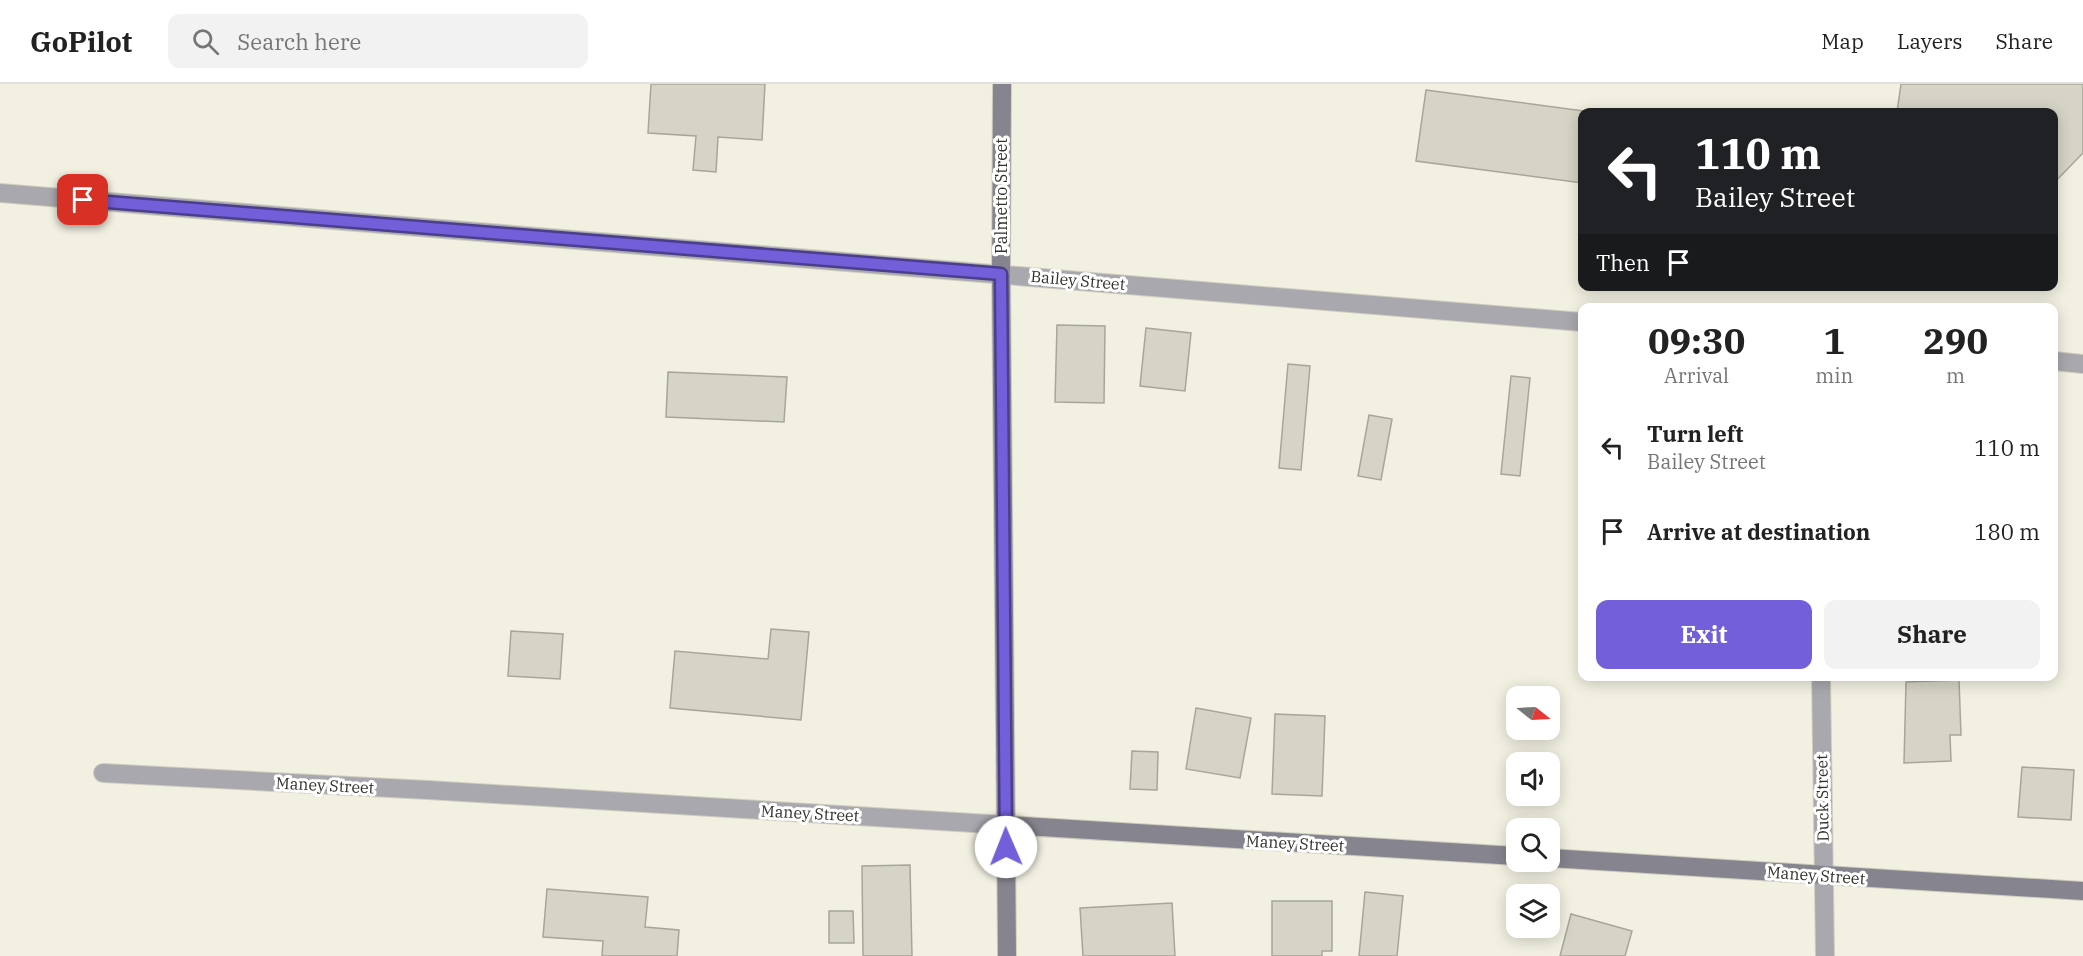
<!DOCTYPE html>
<style>
body{margin:0;font-family:"IBM Plex Serif",serif;background:#f2f2f2;color:#222;height:100vh;display:flex;flex-direction:column;font-size:22px;white-space:nowrap}
*{box-sizing:border-box;margin:0}
p{font-size:20px;color:#767676}
.icon{flex:none;width:33px;height:33px;fill:none;stroke:currentColor;stroke-width:2;stroke-linecap:round;stroke-linejoin:round}
.map{position:relative;flex:1;overflow:hidden}
.drawer{position:absolute;left:1578px;top:219px;width:480px;height:378px;display:flex;flex-direction:column;background:#fff;border-radius:12px;box-shadow:0 3px 15px #0003}
.drawer>*{flex:none}
.banner{position:absolute;left:1578px;top:24px;width:480px;height:183px;border-radius:12px;box-shadow:0 3px 15px #0003;background:#202124;color:#fff;overflow:hidden}
.needle{width:39px;rotate:108deg}
.fabs{position:absolute;left:1506px;top:602px;display:grid;gap:12px}
.fabs a{display:grid;place-items:center;width:54px;height:54px;border-radius:12px;background:#fff;box-shadow:0 3px 15px #0003;font-size:30px}
.pin{position:absolute;display:grid;place-items:center;width:51px;height:51px;color:#fff;margin:-26px;border-radius:12px;box-shadow:0 3px 9px #0006}
.me{position:absolute;width:66px;margin:-33px;rotate:359deg;stroke-linejoin:round;filter:drop-shadow(0 0 4px #0008)}
.turn{display:flex;align-items:center;gap:21px;height:126px;padding:0 18px;font-size:27px}
.turn .icon{width:78px;height:78px;stroke-width:2.5}
.turn b{display:block;font-size:42px;line-height:51px}
.then{display:flex;align-items:center;height:57px;padding:0 18px;background:#0003;gap:12px;font-size:22px}
.eta{display:flex;justify-content:space-evenly;align-items:center;height:102px;text-align:center}
.eta b{font-size:36px;font-weight:800;line-height:42px}
.button{display:flex;gap:12px;margin-top:auto;padding:12px 18px}
.button a{flex:1;height:69px;border-radius:12px;background:#735fd9;color:#fff;font-size:24px;font-weight:800;line-height:69px;text-align:center}
.button a+a{background:#f2f2f2;color:#222}
ul{padding:0;list-style:none}
li{display:flex;align-items:center;gap:18px;height:84px;padding:0 18px}
li div{flex:1}
li b{display:block;font-size:22px}
li em{font-style:normal}
header{display:flex;align-items:center;gap:36px;box-sizing:border-box;height:84px;padding:0 30px;background:#fff;border-bottom:2px solid #e0e0e0}
header strong{font-size:28px}
nav{display:flex;gap:33px;margin-inline-start:auto;font-size:21px}
.search{width:420px;height:54px;background:#f2f2f2;display:flex;align-items:center;gap:15px;box-sizing:border-box;padding:0 21px;border-radius:12px;color:#767676;font-size:22px}
.map>svg:first-child{display:block}
.building{fill:#d5d4c5;stroke:#a7a698;stroke-width:1.5}
.lines{fill:none;stroke-linecap:round;stroke-linejoin:round}
.street-casing{stroke:#cfcec0;stroke-width:20}
.secondary-casing{stroke:#cfcec0;stroke-width:20}
.street{stroke:#a8a8ae;stroke-width:18}
.secondary{stroke:#86858f;stroke-width:18}
.route-casing{stroke:#4b3e8d;stroke-width:15}
.route{stroke:#735fd9;stroke-width:10}
.labels{text-anchor:middle;dominant-baseline:central;stroke-width:6;stroke-linejoin:round;paint-order:stroke}
.street-label{font-size:16px;fill:#32322c;stroke:#fff}
</style>
<header>
<strong>GoPilot</strong>
<div class="search"><svg class="icon" aria-label="search" viewBox="0 0 24 24"><circle cx="10" cy="10" r="6"/><path d="M15 15l6 6"/></svg>Search here</div>
<nav><a>Map</a><a>Layers</a><a>Share</a></nav>
</header>
<div class="map">
<svg width="2083" height="872" viewBox="0 0 2083 872">
<rect width="100%" height="100%" fill="#f1f0e1"/>
<!-- building -->
<g class="building">
<path d="M 651,0 L 765,0 L 762,56 L 718,53 L 716,88 L 693,86 L 696,52 L 648,49 Z"/>
<path d="M 1901,0 L 2083,0 L 2083,69 L 2054,99 L 2054,28 L 1897,28 Z"/>
<path d="M 1426,6 L 1591,28 L 1582,28 L 1582,99 L 1416,77 Z"/>
<path d="M 1057,241 L 1105,242 L 1104,319 L 1055,318 Z"/>
<path d="M 1146,244 L 1191,249 L 1185,307 L 1140,302 Z"/>
<path d="M 1288,280 L 1310,282 L 1301,386 L 1279,384 Z"/>
<path d="M 668,288 L 787,293 L 784,338 L 666,333 Z"/>
<path d="M 1511,292 L 1530,294 L 1520,392 L 1501,390 Z"/>
<path d="M 1369,331 L 1392,335 L 1381,396 L 1358,392 Z"/>
<path d="M 771,545 L 809,548 L 801,636 L 670,624 L 675,567 L 768,575 Z"/>
<path d="M 511,547 L 563,550 L 560,595 L 508,592 Z"/>
<path d="M 1959,596 L 1961,651 L 1950,651 L 1951,677 L 1904,679 L 1906,598 Z"/>
<path d="M 1196,624 L 1251,634 L 1240,694 L 1186,685 Z"/>
<path d="M 1275,630 L 1325,632 L 1322,712 L 1272,710 Z"/>
<path d="M 1132,667 L 1158,668 L 1157,706 L 1130,705 Z"/>
<path d="M 2022,683 L 2074,686 L 2071,736 L 2018,733 Z"/>
<path d="M 910,781 L 912,872 L 863,872 L 862,782 Z"/>
<path d="M 547,805 L 648,813 L 645,843 L 679,846 L 677,872 L 602,872 L 603,857 L 543,853 Z"/>
<path d="M 1365,808 L 1403,812 L 1397,872 L 1359,872 Z"/>
<path d="M 1272,817 L 1332,817 L 1332,867 L 1322,867 L 1322,872 L 1272,872 Z"/>
<path d="M 1172,819 L 1175,872 L 1083,872 L 1080,824 Z"/>
<path d="M 829,827 L 853,827 L 854,859 L 829,859 Z"/>
<path d="M 1571,830 L 1632,847 L 1625,872 L 1560,872 Z"/>
</g>
<g class="lines">
<defs>
<g id="street">
<path d="M 0,109 L 1582,238"/>
<path d="M 2054,277 L 2083,280"/>
<path d="M 1821,592 L 1825,872"/>
<path d="M 103,689 L 428,706 L 1006,741"/>
</g>
<g id="secondary">
<path d="M 1002,0 L 1001,190 L 1007,872"/>
<path d="M 1006,741 L 1516,772"/>
<path d="M 1550,774 L 2083,807"/>
</g>
</defs>
<!-- street casing -->
<use href="#street" class="street-casing"/>
<!-- secondary casing -->
<use href="#secondary" class="secondary-casing"/>
<!-- street -->
<use href="#street" class="street"/>
<!-- secondary -->
<use href="#secondary" class="secondary"/>
</g>
<g class="lines">
<defs>
<path id="route" d="M 83,116 L 1001,190 L 1006,763"/>
</defs>
<!-- route casing -->
<use href="#route" class="route-casing"/>
<!-- route -->
<use href="#route" class="route"/>
</g>
<g class="labels">
<!-- street labels -->
<g class="street-label">
<text transform="translate(1001 112) rotate(-90)">Palmetto Street</text>
<text transform="translate(1078 196) rotate(5)">Bailey Street</text>
<text transform="translate(325 701) rotate(3)">Maney Street</text>
<text transform="translate(1822 714) rotate(-91)">Duck Street</text>
<text transform="translate(810 729) rotate(3)">Maney Street</text>
<text transform="translate(1295 759) rotate(3)">Maney Street</text>
<text transform="translate(1816 791) rotate(4)">Maney Street</text>
</g>
</g>
</svg>
<div class="fabs">
<a><svg class="needle" viewBox="-14 -14 28 28"><path d="M0-13l5 13h-10z" fill="#e53935"/><path d="M0 13l5-13h-10z" fill="#767676"/></svg></a>
<a><svg class="icon" aria-label="sound" viewBox="0 0 24 24"><path d="M4 9h4l5-4v14l-5-4H4zM17 9q2 3 0 6"/></svg></a>
<a><svg class="icon" aria-label="search" viewBox="0 0 24 24"><circle cx="10" cy="10" r="6"/><path d="M15 15l6 6"/></svg></a>
<a><svg class="icon" aria-label="layers" viewBox="0 0 24 24"><path d="M12 4l9 5-9 5-9-5zM3 14l9 5 9-5"/></svg></a>
</div>
<div class="pin" style="left:83px;top:116px;background:#d93025"><svg class="icon" aria-label="arrive" viewBox="0 0 24 24"><path d="M6 21V4h12l-3 4 3 4H6"/></svg></div>
<svg class="me" style="left:1006px;top:763px" viewBox="-20 -20 40 40"><circle r="19" fill="#fff"/><path d="M0-13L10 11 0 6-10 11z" fill="#735fd9"/></svg>
<div class="banner">
<div class="turn"><svg class="icon" aria-label="left" viewBox="0 0 24 24"><path d="M17 20v-9H6M10 6l-5 5 5 5"/></svg><div><b>110 m</b>Bailey Street</div></div>
<div class="then">Then<svg class="icon" aria-label="arrive" viewBox="0 0 24 24"><path d="M6 21V4h12l-3 4 3 4H6"/></svg></div>
</div>
<section class="drawer">
<div class="eta">
<div><b>09:30</b><p>Arrival</p></div>
<div><b>1</b><p>min</p></div>
<div><b>290</b><p>m</p></div>
</div>
<ul>
<li><svg class="icon" aria-label="left" viewBox="0 0 24 24"><path d="M17 20v-9H6M10 6l-5 5 5 5"/></svg><div><b>Turn left</b><p>Bailey Street</p></div><em>110 m</em></li>
<li><svg class="icon" aria-label="arrive" viewBox="0 0 24 24"><path d="M6 21V4h12l-3 4 3 4H6"/></svg><div><b>Arrive at destination</b></div><em>180 m</em></li>
</ul>
<div class="button"><a>Exit</a><a>Share</a></div>
</section>
</div>
